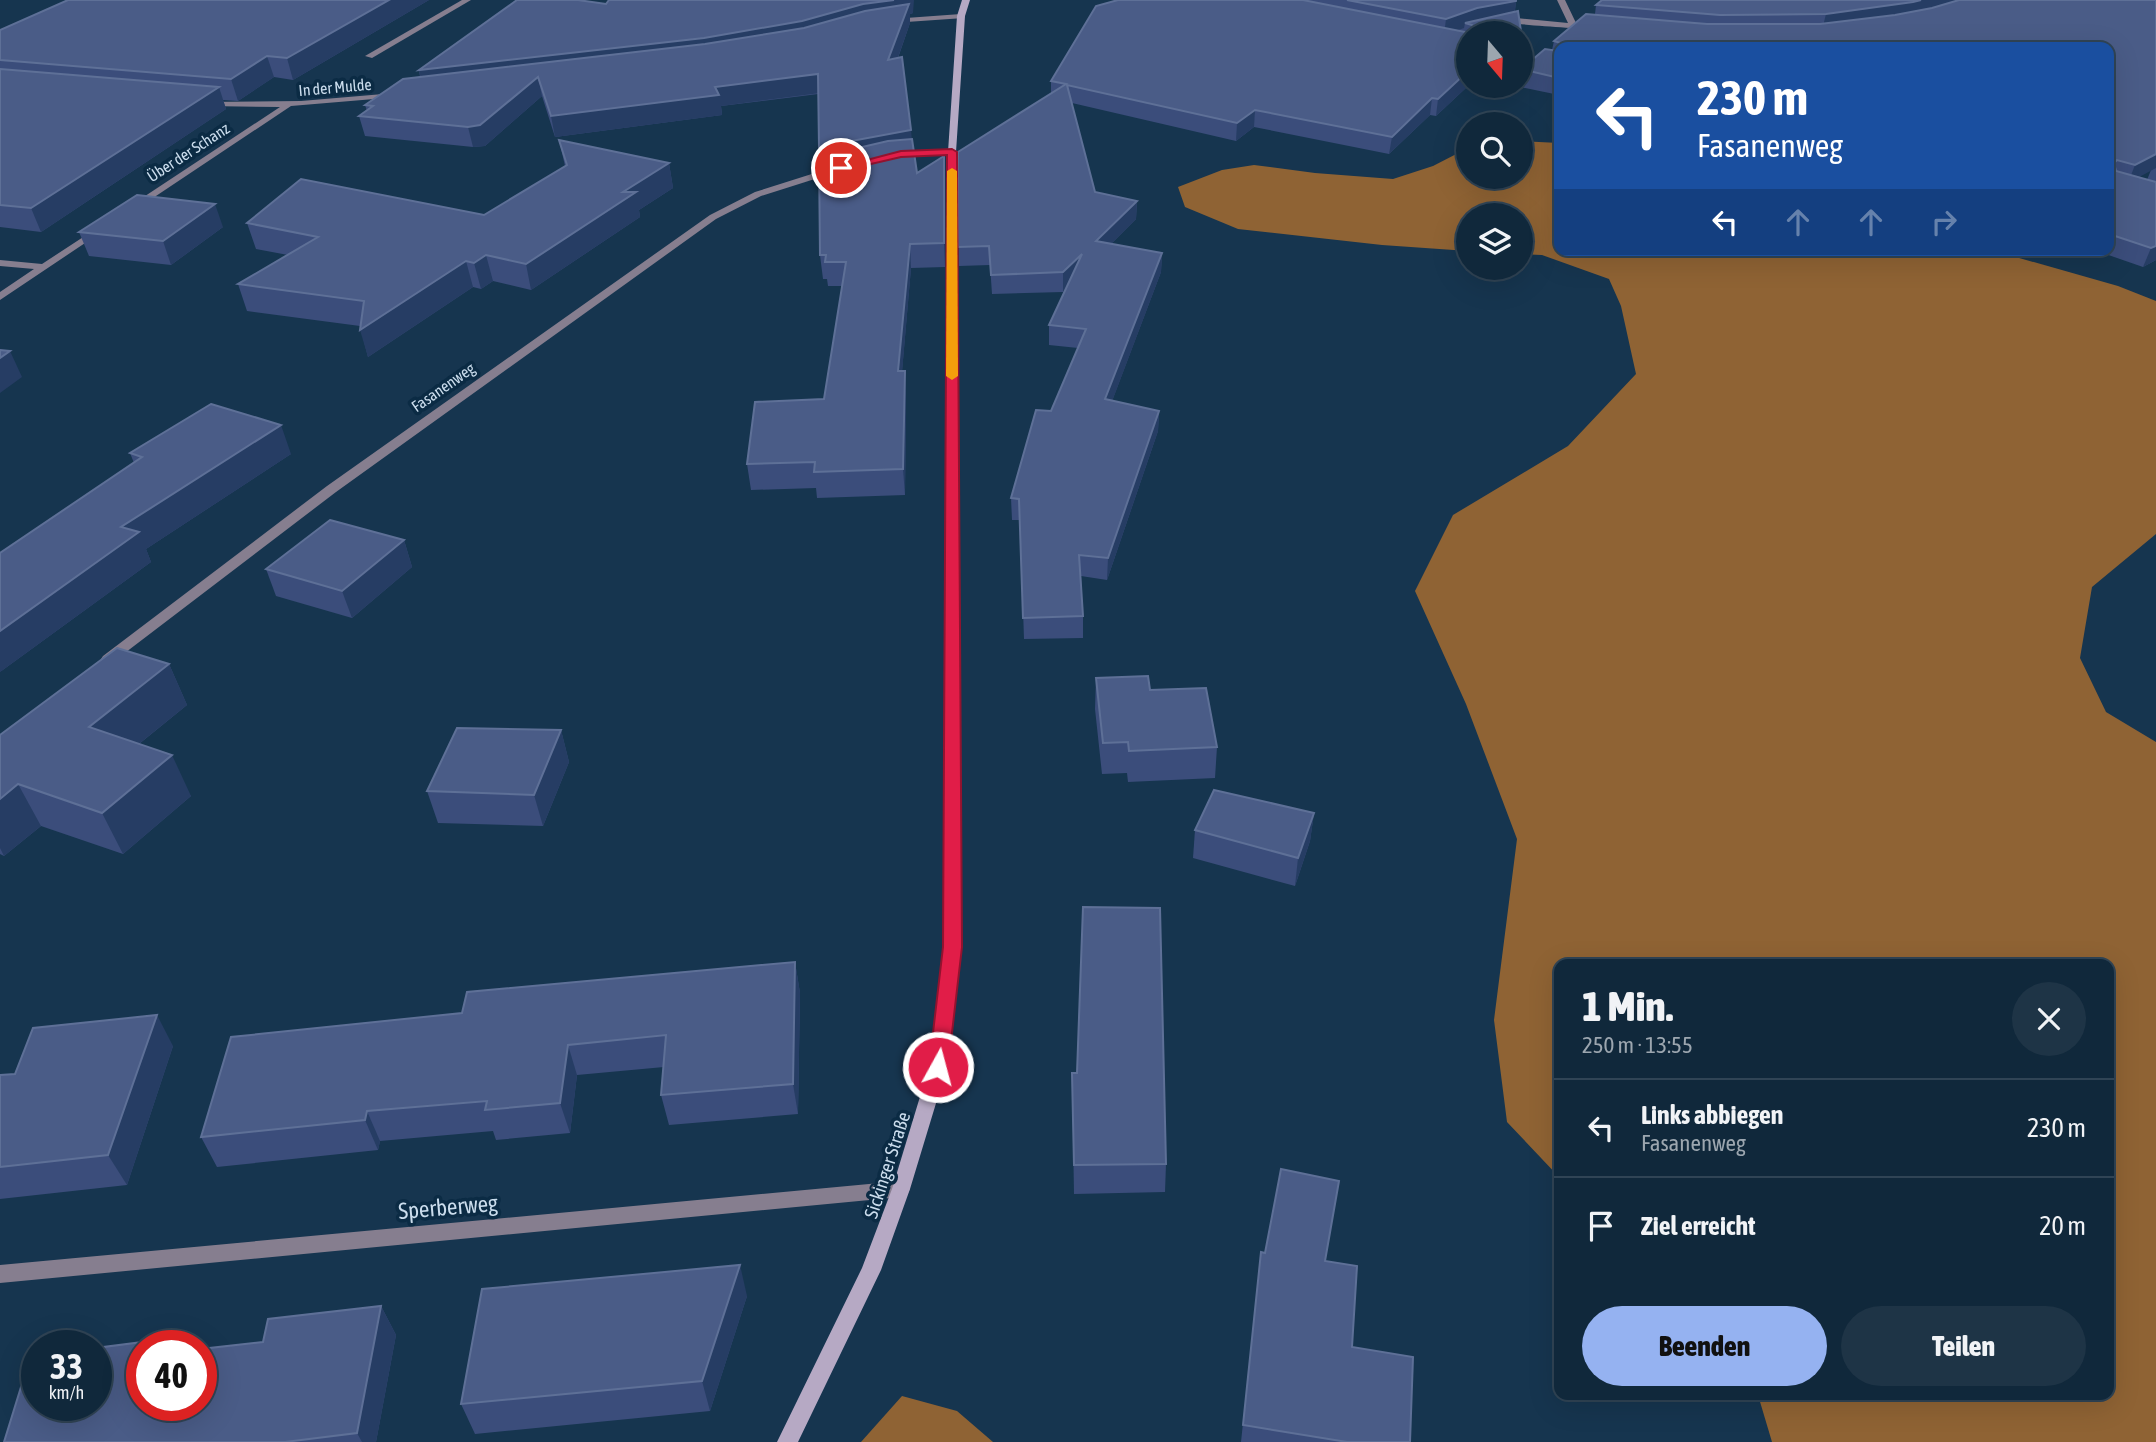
<!DOCTYPE html>
<html lang="de">
<meta charset="utf-8">
<style>
body{margin:0;font-family:"Asap Condensed",sans-serif;background:#1e3446;color:#f1f3f6;height:100vh;display:flex;flex-direction:column;font-size:26px;white-space:nowrap}
*{box-sizing:border-box;margin:0}
p{font-size:23px;color:#9ca6af}
.icon{flex:none;width:38px;height:38px;fill:none;stroke:currentColor;stroke-width:2;stroke-linecap:round;stroke-linejoin:round}
.map{position:relative;flex:1;overflow:hidden}
.panel{position:absolute;left:1554px;top:959px;width:560px;height:441px;display:flex;flex-direction:column;background:#10283b;border-radius:14px;box-shadow:0 7px 28px #0002,0 0 0 2px #304455}
.panel>*{flex:none}
.guide{position:absolute;left:1554px;top:42px;width:560px;height:214px;border-radius:14px;box-shadow:0 7px 28px #0002,0 0 0 2px #304455;background:#1a4fa0;color:#fff;overflow:hidden}
.needle{width:46px;rotate:161deg}
.tools{position:absolute;left:1456px;top:21px;display:grid;gap:14px}
.tools a{display:grid;place-items:center;width:77px;height:77px;border-radius:50%;background:#10283b;box-shadow:0 7px 28px #0002,0 0 0 2px #304455;font-size:35px}
.speed{position:absolute;left:21px;top:1330px;display:flex;gap:14px;font-size:35px;font-weight:700;text-align:center}
.speed>*{display:grid;place-content:center;width:91px;height:91px;border-radius:50%;background:#10283b;box-shadow:0 7px 28px #0002,0 0 0 2px #304455;line-height:1}
.speed small{font-size:18px;font-weight:400}
.speed .limit{border:10px solid #d22;background:#fff;color:#111}
.pin{position:absolute;display:grid;place-items:center;width:60px;height:60px;color:#fff;margin:-30px;border:4px solid #fff;border-radius:50%;box-shadow:0 2px 7px #0007}
.me{position:absolute;width:77px;margin:-38px;rotate:7deg;stroke-linejoin:round;filter:drop-shadow(0 0 5px #0008)}
.turn{display:flex;align-items:center;gap:24px;height:147px;padding:0 28px;font-size:32px}
.turn .icon{width:91px;height:91px;stroke-width:2.5}
.turn b{display:block;font-size:49px;line-height:60px}
.lanes{display:flex;align-items:center;height:66px;padding:0 28px;background:#0003;justify-content:center;gap:35px;direction:ltr}
.lanes .off{opacity:.35}
.round{display:grid;place-items:center;flex:none;width:74px;height:74px;border-radius:37px;background:#1e3446}
.overview{display:flex;align-items:center;justify-content:space-between;height:119px;padding:0 28px}
h1{font-size:42px;font-weight:800;line-height:52px}
.cta{display:flex;gap:14px;margin-top:auto;padding:14px 28px}
.cta a{flex:1;height:80px;border-radius:42px;background:#95b2f1;color:#111;font-size:28px;font-weight:800;line-height:80px;text-align:center}
.cta a+a{background:#1e3446;color:#f1f3f6}
ul{padding:0;list-style:none}
li{display:flex;align-items:center;gap:21px;height:98px;padding:0 28px;border-top:2px solid #304455}
li div{flex:1}
li b{display:block;font-size:26px}
li em{font-style:normal}
.map>svg:first-child{display:block}
.forest{fill:#8f6334}
.lines{fill:none;stroke-linecap:round;stroke-linejoin:round}
.street{fill:#867e8f;fill-rule:evenodd}
.secondary{fill:#b6a9c4;fill-rule:evenodd}
.wall{fill:#3b4d7b;fill-rule:evenodd}
.shaded-wall{fill:#263d64}
.building{fill:#4a5c87;stroke:#5e7097;stroke-width:2}
.route{fill:#e11d48;stroke:#92132f;stroke-width:2}
.slow{fill:#f59e0b}
.labels{text-anchor:middle;dominant-baseline:central;stroke-width:7;stroke-linejoin:round;paint-order:stroke}
.far-street-label{font-size:16px;fill:#cbdded;stroke:#0b2b44}
.street-label{font-size:19px;fill:#cbdded;stroke:#0b2b44}
.near-street-label{font-size:23px;fill:#cbdded;stroke:#0b2b44}
</style>
<div class="map">
<svg width="2156" height="1442" viewBox="0 0 2156 1442">
<rect width="100%" height="100%" fill="#16354f"/>
<!-- forest -->
<g class="forest">
<path d="M 1521,141 L 1559,143 L 1559,250 L 1991,250 L 2118,286 L 2156,301 L 2156,534 L 2092,587 L 2080,658 L 2106,712 L 2156,742 L 2156,1442 L 1772,1442 L 1758,1395 L 2109,1395 L 2109,964 L 1559,964 L 1559,1177 L 1507,1122 L 1494,1020 L 1517,839 L 1466,704 L 1415,591 L 1453,515 L 1568,446 L 1636,374 L 1621,306 L 1609,279 L 1542,255 L 1521,254 L 1521,215 L 1468,215 L 1468,251 L 1382,245 L 1238,229 L 1185,207 L 1178,187 L 1222,170 L 1254,165 L 1315,173 L 1393,179 L 1433,166 L 1468,148 L 1468,177 L 1521,177 Z"/>
<path d="M 902,1396 L 957,1411 L 993,1442 L 861,1442 Z"/>
</g>
<g class="lines">
<!-- street -->
<g class="street">
<path d="M 462,0 L 471,0 L 372,58 L 365,56 Z"/>
<path d="M 1557,0 L 1565,0 L 1576,23 L 1594,25 L 1594,29 C 1583,29 1505,24 1499,21 L 1516,18 L 1568,23 Z"/>
<path d="M 961,14 L 965,16 L 964,18 L 892,23 L 888,21 L 892,19 Z"/>
<path d="M 1521,54 L 1559,62 L 1559,66 L 1521,58 Z"/>
<path d="M 395,93 L 398,93 L 398,97 L 291,106 L 138,208 L 130,206 L 280,107 L 206,106 L 203,106 L 203,102 L 301,101 Z"/>
<path d="M 952,149 L 956,152 L 955,154 L 897,158 L 893,155 L 897,152 Z"/>
<path d="M 837,166 L 840,167 L 840,171 L 761,196 L 716,219 L 336,492 L 113,662 L 103,662 L 101,659 L 103,656 L 327,486 L 710,215 L 755,192 Z"/>
<path d="M 97,228 L 100,229 L 100,233 L 0,300 L 0,292 L 34,269 L 0,266 L 0,260 L 42,264 Z"/>
<path d="M 901,1181 L 907,1183 L 910,1189 L 907,1195 L 901,1197 L 0,1283 L 0,1265 Z"/>
</g>
<!-- secondary -->
<path class="secondary" d="M 962,0 L 970,0 L 965,16 L 956,152 L 960,947 L 947,1067 L 910,1189 L 881,1270 L 798,1442 L 777,1442 L 862,1268 L 892,1189 L 929,1067 L 944,947 L 948,152 L 957,16 Z"/>
</g>
<!-- wall -->
<g class="wall">
<path d="M 429,0 L 293,80 L 274,77 L 238,101 L 223,100 L 226,109 L 41,232 L 0,227 L 0,30 Z"/>
<path d="M 1118,0 L 1516,0 L 1515,11 L 1518,11 L 1526,65 L 1545,49 L 1552,50 L 1554,41 L 1586,14 L 1595,14 L 1596,5 L 1602,0 L 2156,0 L 2156,260 L 2143,267 L 2094,250 L 2109,250 L 2109,47 L 1559,47 L 1559,95 L 1515,86 L 1521,86 L 1521,33 L 1468,33 L 1468,86 L 1436,116 L 1430,115 L 1389,154 L 1254,127 L 1236,141 L 1072,103 L 1095,192 L 1137,201 L 1136,219 L 1111,244 L 1162,253 L 1161,272 L 1112,401 L 1159,411 L 1158,431 L 1107,580 L 1081,576 L 1083,616 L 1083,638 L 1024,639 L 1020,520 L 1012,520 L 1011,498 L 1036,410 L 1051,411 L 1078,348 L 1049,345 L 1049,325 L 1066,289 L 1063,292 L 992,294 L 990,265 L 959,266 L 958,152 L 1051,94 L 1051,81 L 1096,6 ZM 2151,170 L 2147,180 L 2138,177 Z"/>
<path d="M 606,4 L 913,13 L 910,14 L 910,23 L 898,58 L 917,173 L 945,179 L 945,267 L 911,268 L 902,371 L 906,396 L 905,495 L 817,498 L 816,488 L 751,490 L 747,464 L 824,399 L 842,286 L 828,286 L 827,279 L 823,279 L 820,255 L 820,157 L 818,94 L 721,106 L 722,115 L 555,137 L 542,96 L 485,146 L 473,147 L 365,136 L 359,116 L 367,111 L 365,105 L 420,77 L 419,70 Z"/>
<path d="M 559,140 L 669,163 L 673,188 L 639,210 L 640,217 L 531,290 L 493,281 L 481,289 L 473,287 L 368,357 L 360,326 L 247,311 L 238,284 L 288,255 L 256,249 L 247,223 L 484,215 L 565,166 Z"/>
<path d="M 223,227 L 171,265 L 89,256 L 79,232 Z"/>
<path d="M 130,453 L 291,454 L 146,549 L 151,562 L 0,672 L 134,463 Z"/>
<path d="M 404,540 L 412,567 L 352,618 L 276,596 L 266,569 Z"/>
<path d="M 169,664 L 187,705 L 139,744 L 191,796 L 123,854 L 41,826 L 4,856 L 0,854 L 0,735 Z"/>
<path d="M 1096,678 L 1150,690 L 1217,747 L 1215,778 L 1128,782 L 1127,773 L 1102,774 L 1095,709 Z"/>
<path d="M 561,730 L 569,762 L 543,826 L 438,823 L 427,791 Z"/>
<path d="M 1314,813 L 1310,841 L 1295,886 L 1193,858 L 1195,830 Z"/>
<path d="M 795,962 L 800,993 L 798,1114 L 669,1125 L 661,1095 L 664,1067 L 577,1075 L 570,1133 L 496,1140 L 493,1131 L 380,1141 L 378,1150 L 217,1167 L 201,1137 L 462,1013 Z"/>
<path d="M 173,1046 L 127,1185 L 0,1199 L 0,1075 L 15,1074 Z"/>
<path d="M 1072,1073 L 1166,1164 L 1165,1192 L 1074,1194 Z"/>
<path d="M 1261,1252 L 1325,1261 L 1352,1347 L 1410,1442 L 1241,1442 Z"/>
<path d="M 747,1296 L 710,1411 L 475,1434 L 461,1404 Z"/>
<path d="M 381,1306 L 396,1335 L 376,1442 L 4,1442 L 30,1358 L 37,1357 L 37,1405 L 96,1405 L 96,1348 L 174,1338 L 180,1346 L 142,1346 L 142,1405 L 201,1405 L 201,1349 L 263,1342 L 268,1319 Z"/>
</g>
<!-- shaded-wall -->
<g class="shaded-wall">
<path d="M 389,0 L 429,0 L 293,80 L 287,58 Z"/>
<path d="M 894,0 L 914,0 L 913,13 L 910,14 L 910,23 L 890,80 L 888,60 L 905,14 L 423,87 L 419,70 Z"/>
<path d="M 1921,0 L 1969,0 L 1822,30 L 1826,14 Z"/>
<path d="M 1516,1 L 1514,17 L 1465,23 L 1464,28 L 1444,35 L 1446,19 L 1477,8 Z"/>
<path d="M 267,56 L 274,77 L 238,101 L 231,79 Z"/>
<path d="M 1468,71 L 1468,86 L 1436,116 L 1438,99 Z"/>
<path d="M 818,74 L 820,93 L 721,106 L 722,115 L 555,137 L 551,116 L 715,87 Z"/>
<path d="M 538,77 L 542,96 L 485,146 L 473,147 L 468,127 Z"/>
<path d="M 219,87 L 226,109 L 41,232 L 31,208 Z"/>
<path d="M 1432,98 L 1430,115 L 1389,154 L 1392,137 Z"/>
<path d="M 1255,110 L 1254,127 L 1236,141 L 1237,123 Z"/>
<path d="M 911,130 L 913,151 L 821,168 L 819,147 Z"/>
<path d="M 2156,154 L 2156,168 L 2128,183 L 2135,165 Z"/>
<path d="M 944,156 L 945,179 L 945,267 L 944,243 Z"/>
<path d="M 669,163 L 673,188 L 639,210 L 640,217 L 531,290 L 526,264 L 623,192 Z"/>
<path d="M 1137,201 L 1136,219 L 1095,260 L 1096,241 Z"/>
<path d="M 215,204 L 223,227 L 171,265 L 163,241 Z"/>
<path d="M 910,244 L 911,268 L 900,396 L 898,371 Z"/>
<path d="M 2156,246 L 2156,260 L 2143,267 L 2151,248 Z"/>
<path d="M 1162,253 L 1161,272 L 1105,420 L 1105,399 Z"/>
<path d="M 1082,254 L 1082,273 L 1063,292 L 1063,272 Z"/>
<path d="M 486,255 L 493,281 L 481,289 L 474,263 Z"/>
<path d="M 466,261 L 473,287 L 368,357 L 360,330 Z"/>
<path d="M 10,351 L 22,377 L 0,393 L 0,358 Z"/>
<path d="M 905,371 L 906,396 L 905,495 L 903,469 Z"/>
<path d="M 1159,411 L 1158,431 L 1107,580 L 1108,558 Z"/>
<path d="M 281,425 L 291,454 L 146,549 L 151,562 L 0,672 L 0,631 L 121,527 Z"/>
<path d="M 404,540 L 412,567 L 352,618 L 342,591 Z"/>
<path d="M 169,664 L 187,705 L 109,768 L 89,727 Z"/>
<path d="M 561,730 L 569,762 L 543,826 L 534,795 Z"/>
<path d="M 172,755 L 191,796 L 123,854 L 102,813 Z"/>
<path d="M 18,784 L 41,826 L 4,856 L 0,848 L 0,799 Z"/>
<path d="M 1314,813 L 1310,841 L 1295,886 L 1298,858 Z"/>
<path d="M 795,962 L 800,993 L 798,1114 L 793,1084 Z"/>
<path d="M 157,1015 L 173,1046 L 127,1185 L 108,1155 Z"/>
<path d="M 568,1045 L 577,1075 L 570,1133 L 560,1103 Z"/>
<path d="M 367,1111 L 380,1141 L 378,1150 L 365,1120 Z"/>
<path d="M 740,1265 L 747,1296 L 710,1411 L 702,1381 Z"/>
<path d="M 381,1306 L 396,1335 L 376,1442 L 362,1442 L 357,1433 Z"/>
<path d="M 174,1338 L 180,1346 L 172,1346 Z"/>
</g>
<!-- building -->
<g class="building">
<path d="M 68,0 L 389,0 L 287,58 L 267,56 L 231,79 L 0,60 L 0,30 Z"/>
<path d="M 517,0 L 578,0 L 606,4 L 609,0 L 894,0 L 863,4 L 802,21 L 704,38 L 419,70 Z"/>
<path d="M 1118,0 L 1303,0 L 1470,33 L 1473,31 L 1472,25 L 1465,23 L 1518,11 L 1526,65 L 1545,49 L 1559,51 L 1559,78 L 1521,69 L 1521,33 L 1468,33 L 1468,71 L 1438,99 L 1432,98 L 1392,137 L 1255,110 L 1237,123 L 1067,85 L 1095,192 L 1137,201 L 1096,241 L 1162,253 L 1105,399 L 1159,411 L 1108,558 L 1079,555 L 1083,616 L 1023,618 L 1019,499 L 1011,498 L 1036,410 L 1051,411 L 1086,329 L 1049,325 L 1082,254 L 1063,272 L 991,275 L 989,246 L 958,247 L 958,152 L 1066,84 L 1051,81 L 1096,6 Z"/>
<path d="M 1347,0 L 1516,0 L 1516,1 L 1477,8 L 1446,19 Z"/>
<path d="M 1602,0 L 1921,0 L 1913,2 L 1826,14 L 1720,15 L 1596,5 Z"/>
<path d="M 1959,0 L 2156,0 L 2156,154 L 2135,165 L 2117,160 L 2114,163 L 2116,171 L 2156,182 L 2156,246 L 2151,248 L 2109,234 L 2109,47 L 1564,47 L 1564,44 L 1554,41 L 1586,14 L 1707,24 L 1820,24 L 1895,15 L 1932,8 Z"/>
<path d="M 909,4 L 888,60 L 902,57 L 911,130 L 819,147 L 818,74 L 715,87 L 719,95 L 551,116 L 538,77 L 480,125 L 468,127 L 359,116 L 373,106 L 365,105 L 403,79 L 705,44 L 804,28 L 865,11 Z"/>
<path d="M 0,69 L 219,87 L 31,208 L 0,205 Z"/>
<path d="M 912,139 L 917,173 L 944,156 L 944,243 L 910,244 L 898,371 L 905,371 L 903,469 L 814,472 L 815,462 L 747,464 L 755,402 L 824,399 L 846,262 L 825,262 L 826,255 L 820,255 L 819,157 L 888,141 Z"/>
<path d="M 559,140 L 669,163 L 623,192 L 636,192 L 526,264 L 486,255 L 474,263 L 466,261 L 360,330 L 364,301 L 238,284 L 318,237 L 247,223 L 301,179 L 484,215 L 567,165 Z"/>
<path d="M 137,195 L 215,204 L 163,241 L 79,232 Z"/>
<path d="M 0,350 L 10,351 L 0,358 Z"/>
<path d="M 211,404 L 281,425 L 121,527 L 139,532 L 0,631 L 0,553 L 142,457 L 130,453 Z"/>
<path d="M 330,520 L 404,540 L 342,591 L 266,569 Z"/>
<path d="M 117,648 L 169,664 L 89,727 L 172,755 L 102,813 L 18,784 L 0,799 L 0,735 Z"/>
<path d="M 1148,676 L 1150,690 L 1206,688 L 1217,747 L 1129,751 L 1128,742 L 1103,743 L 1096,678 Z"/>
<path d="M 457,728 L 561,730 L 534,795 L 427,791 Z"/>
<path d="M 1214,790 L 1314,813 L 1298,858 L 1195,830 Z"/>
<path d="M 1083,907 L 1160,908 L 1166,1164 L 1074,1165 L 1072,1073 L 1077,1073 Z"/>
<path d="M 795,962 L 793,1084 L 661,1095 L 666,1035 L 568,1045 L 560,1103 L 485,1110 L 487,1101 L 367,1111 L 365,1120 L 201,1137 L 231,1037 L 462,1013 L 467,992 Z"/>
<path d="M 157,1015 L 108,1155 L 0,1167 L 0,1075 L 15,1074 L 33,1028 Z"/>
<path d="M 1281,1169 L 1339,1181 L 1325,1261 L 1357,1266 L 1352,1347 L 1413,1357 L 1410,1442 L 1347,1442 L 1243,1425 L 1261,1252 L 1265,1253 Z"/>
<path d="M 740,1265 L 702,1381 L 461,1404 L 482,1289 Z"/>
<path d="M 381,1306 L 357,1433 L 285,1442 L 4,1442 L 30,1358 L 37,1357 L 37,1405 L 96,1405 L 96,1348 L 174,1338 L 172,1346 L 142,1346 L 142,1405 L 201,1405 L 201,1349 L 263,1342 L 268,1319 Z"/>
</g>
<!-- route -->
<path class="route" d="M 952,149 L 957,152 L 962,947 L 948,1067 L 945,1073 L 938,1075 L 931,1073 L 929,1067 L 943,947 L 947,155 L 901,157 L 841,171 L 836,168 L 901,151 Z"/>
<!-- slow -->
<path class="slow" d="M 952,168 L 957,171 L 958,376 L 952,380 L 946,376 L 947,171 Z"/>
<g class="labels">
<!-- far-street labels -->
<g class="far-street-label">
<text transform="translate(335 87) rotate(-5)">In der Mulde</text>
<text transform="translate(188 152) rotate(-33)">Über der Schanz</text>
<text transform="translate(443 387) rotate(-35)">Fasanenweg</text>
</g>
<!-- street labels -->
<g class="street-label">
<text transform="translate(887 1165) rotate(-72)">Sickinger Straße</text>
</g>
<!-- near-street labels -->
<g class="near-street-label">
<text transform="translate(448 1207) rotate(-5)">Sperberweg</text>
</g>
</g>
</svg>
<div class="tools">
<a><svg class="needle" viewBox="-14 -14 28 28"><path d="M0-13l5 13h-10z" fill="#e53935"/><path d="M0 13l5-13h-10z" fill="#9ca6af"/></svg></a>
<a><svg class="icon" aria-label="search" viewBox="0 0 24 24"><circle cx="10" cy="10" r="6"/><path d="M15 15l6 6"/></svg></a>
<a><svg class="icon" aria-label="layers" viewBox="0 0 24 24"><path d="M12 4l9 5-9 5-9-5zM3 14l9 5 9-5"/></svg></a>
</div>
<div class="speed"><div>33<small>km/h</small></div><div class="limit">40</div></div>
<div class="pin" style="left:841px;top:168px;background:#d93025"><svg class="icon" aria-label="arrive" viewBox="0 0 24 24"><path d="M6 21V4h12l-3 4 3 4H6"/></svg></div>
<svg class="me" style="left:938px;top:1067px" viewBox="-20 -20 40 40"><circle r="17" fill="#e11d48" stroke="#fff" stroke-width="3"/><path d="M0-11L8 9 0 5-8 9z" fill="#fff"/></svg>
<div class="guide">
<div class="turn"><svg class="icon" aria-label="left" viewBox="0 0 24 24"><path d="M17 20v-9H6M10 6l-5 5 5 5"/></svg><div><b>230 m</b>Fasanenweg</div></div>
<div class="lanes"><svg class="icon" aria-label="left" viewBox="0 0 24 24"><path d="M17 20v-9H6M10 6l-5 5 5 5"/></svg><svg class="icon off" aria-label="ahead" viewBox="0 0 24 24"><path d="M12 20V5M6 11l6-6 6 6"/></svg><svg class="icon off" aria-label="ahead" viewBox="0 0 24 24"><path d="M12 20V5M6 11l6-6 6 6"/></svg><svg class="icon off" aria-label="right" viewBox="0 0 24 24"><path d="M7 20v-9h11M14 6l5 5-5 5"/></svg></div>
</div>
<section class="panel">
<div class="overview"><div><h1>1 Min.</h1><p>250 m · 13:55</p></div><a class="round"><svg class="icon" aria-label="close" viewBox="0 0 24 24"><path d="M6 6l12 12M18 6L6 18"/></svg></a></div>
<ul>
<li><svg class="icon" aria-label="left" viewBox="0 0 24 24"><path d="M17 20v-9H6M10 6l-5 5 5 5"/></svg><div><b>Links abbiegen</b><p>Fasanenweg</p></div><em>230 m</em></li>
<li><svg class="icon" aria-label="arrive" viewBox="0 0 24 24"><path d="M6 21V4h12l-3 4 3 4H6"/></svg><div><b>Ziel erreicht</b></div><em>20 m</em></li>
</ul>
<div class="cta"><a>Beenden</a><a>Teilen</a></div>
</section>
</div>
